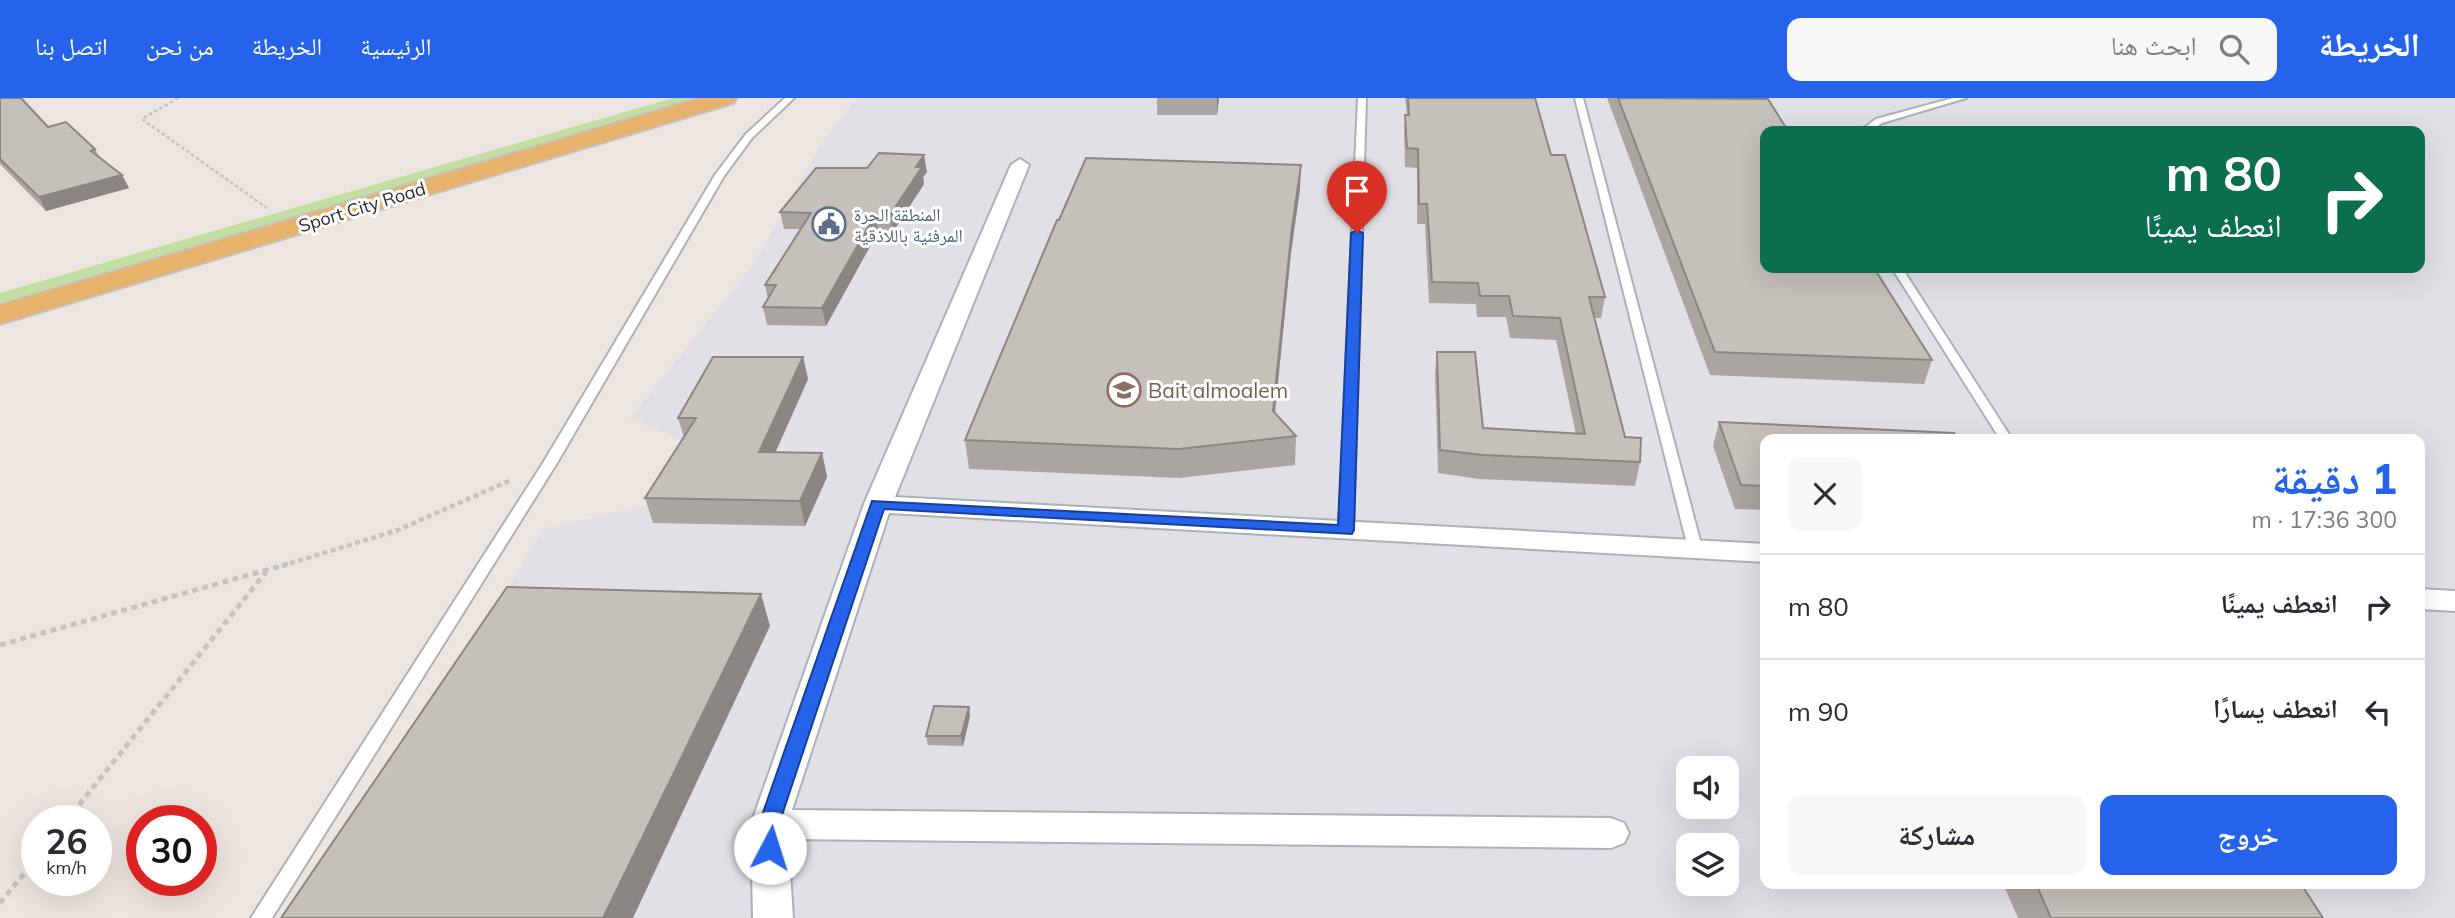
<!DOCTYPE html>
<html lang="ar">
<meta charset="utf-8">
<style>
body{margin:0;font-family:Mulish,"Noto Naskh Arabic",sans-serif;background:#f7f7f7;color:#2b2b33;direction:rtl;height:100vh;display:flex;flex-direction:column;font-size:26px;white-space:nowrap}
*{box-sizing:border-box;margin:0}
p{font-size:23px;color:#7c7c81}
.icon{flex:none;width:38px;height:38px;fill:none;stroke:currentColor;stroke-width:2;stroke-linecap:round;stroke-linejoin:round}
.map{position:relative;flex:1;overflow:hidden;direction:ltr}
.panel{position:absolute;left:1760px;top:336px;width:665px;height:455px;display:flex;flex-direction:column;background:#fff;border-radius:14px;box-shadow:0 7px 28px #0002;direction:rtl}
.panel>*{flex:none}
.guide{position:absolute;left:1760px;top:28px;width:665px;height:147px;border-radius:14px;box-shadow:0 7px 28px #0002;direction:rtl;background:#0b6e4f;color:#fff;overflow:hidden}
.controls{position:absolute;left:1676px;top:658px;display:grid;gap:14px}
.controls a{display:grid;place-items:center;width:63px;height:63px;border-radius:14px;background:#fff;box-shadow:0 7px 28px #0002;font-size:35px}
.speed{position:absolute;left:21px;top:707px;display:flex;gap:14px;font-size:35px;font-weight:700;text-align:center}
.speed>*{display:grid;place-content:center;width:91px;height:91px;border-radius:50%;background:#fff;box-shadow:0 7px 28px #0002;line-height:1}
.speed small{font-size:18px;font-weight:400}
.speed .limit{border:10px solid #d22;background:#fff;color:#111}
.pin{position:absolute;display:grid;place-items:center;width:60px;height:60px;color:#fff;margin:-72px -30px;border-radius:50% 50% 50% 0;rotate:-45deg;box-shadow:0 0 7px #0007}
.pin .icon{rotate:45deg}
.me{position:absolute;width:77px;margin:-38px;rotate:5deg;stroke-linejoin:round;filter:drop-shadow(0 0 5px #0008)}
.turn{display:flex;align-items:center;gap:24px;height:147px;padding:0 28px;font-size:32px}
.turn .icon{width:91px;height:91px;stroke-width:2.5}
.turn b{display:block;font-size:49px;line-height:60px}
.round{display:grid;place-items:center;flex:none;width:74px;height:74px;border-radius:14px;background:#f7f7f7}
.headline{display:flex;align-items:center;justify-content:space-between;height:119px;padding:0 28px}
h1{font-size:42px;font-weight:800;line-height:52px;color:#2563eb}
.cta{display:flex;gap:14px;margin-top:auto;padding:14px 28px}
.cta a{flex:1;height:80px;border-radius:14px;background:#2563eb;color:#fff;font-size:28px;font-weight:800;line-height:80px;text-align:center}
.cta a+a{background:#f7f7f7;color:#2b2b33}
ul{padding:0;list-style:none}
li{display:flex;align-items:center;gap:21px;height:105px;padding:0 28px;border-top:2px solid #e1e1e2}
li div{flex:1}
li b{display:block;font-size:26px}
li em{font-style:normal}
header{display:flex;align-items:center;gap:42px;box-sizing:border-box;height:98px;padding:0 35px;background:#2563eb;color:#fff}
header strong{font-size:33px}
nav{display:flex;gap:38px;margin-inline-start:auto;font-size:24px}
.search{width:490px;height:63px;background:#f7f7f7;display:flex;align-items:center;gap:18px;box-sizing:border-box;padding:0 24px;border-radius:14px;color:#7c7c81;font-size:26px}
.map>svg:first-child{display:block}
.industrial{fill:#e0e0e6;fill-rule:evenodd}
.green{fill:#c2dfa1}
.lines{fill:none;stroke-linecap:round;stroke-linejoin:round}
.service-casing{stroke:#acb1b8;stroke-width:4}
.minor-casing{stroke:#acb1b8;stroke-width:4}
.primary-casing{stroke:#c4c4c4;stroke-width:4}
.path-far2{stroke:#c4c4c4;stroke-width:2.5;stroke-dasharray:3.5 2.5;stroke-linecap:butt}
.path-far1{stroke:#c4c4c4;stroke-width:4.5;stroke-dasharray:5 3.5;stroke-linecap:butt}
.path{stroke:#c4c4c4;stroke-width:5;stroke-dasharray:6 4.5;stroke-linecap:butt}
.service{fill:#fff;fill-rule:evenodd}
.minor{fill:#fff;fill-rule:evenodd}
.primary{fill:#e7b26b;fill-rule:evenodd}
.wall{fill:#aaa5a1}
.shaded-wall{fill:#8b8683}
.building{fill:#c6c0bb;stroke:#8b8683;stroke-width:2}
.route{fill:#2563eb;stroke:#184099;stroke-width:2}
.labels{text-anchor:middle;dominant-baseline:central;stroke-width:6;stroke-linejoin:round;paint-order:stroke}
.far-street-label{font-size:18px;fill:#2c2c2c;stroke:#fff}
.far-service-label{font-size:18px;fill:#4e5e75;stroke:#fff;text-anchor:start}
.education-label{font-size:21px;fill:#785e54;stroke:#fff;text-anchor:start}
</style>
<header>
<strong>الخريطة</strong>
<div class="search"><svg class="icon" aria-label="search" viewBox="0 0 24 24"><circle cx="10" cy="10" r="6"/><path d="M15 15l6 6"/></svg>ابحث هنا</div>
<nav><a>الرئيسية</a><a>الخريطة</a><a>من نحن</a><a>اتصل بنا</a></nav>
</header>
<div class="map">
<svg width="2455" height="820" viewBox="0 0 2455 820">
<rect width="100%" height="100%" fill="#ede5e0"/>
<!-- industrial -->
<path class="industrial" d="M 857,0 L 2455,0 L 2455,820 L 309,820 L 543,431 L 675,401 L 698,351 L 631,319 L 754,166 L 819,49 ZM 1766,33 L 2420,33 L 2420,170 L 1766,170 ZM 1766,341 L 2420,341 L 2420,786 L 1766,786 ZM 1689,670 L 1727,670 L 1727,709 L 1689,709 ZM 1689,747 L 1727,747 L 1727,786 L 1689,786 Z"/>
<!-- green -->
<path class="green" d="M 673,0 L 702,0 L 0,205 L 0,195 Z"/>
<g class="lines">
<defs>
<g id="service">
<path d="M 785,0 L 794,0 L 752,40 L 724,78 L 557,365 L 272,820 L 251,820 L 543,365 L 715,77 L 746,36 Z"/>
<path d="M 1358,0 L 1366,0 L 1353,432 L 1346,436 L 1339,432 Z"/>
<path d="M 1575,0 L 1583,0 L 1702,450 L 1700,453 L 1695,455 L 1688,450 Z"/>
<path d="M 1953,0 L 1966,0 L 1882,25 L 1870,33 L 1860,33 L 1876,21 Z"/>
<path d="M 1892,170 L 1902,170 L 2012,341 L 2000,341 Z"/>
</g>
<g id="minor">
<path d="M 1020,61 L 1029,67 L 895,399 L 1766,446 L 1766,464 L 889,415 L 792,712 L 1611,720 L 1624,725 L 1629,735 L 1624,745 L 1611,750 L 788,741 L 793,820 L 753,820 L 751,726 L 864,406 L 1011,67 Z"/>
<path d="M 2420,491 L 2455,493 L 2455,513 L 2420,511 Z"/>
</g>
<path id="primary" d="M 700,0 L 737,0 L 733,5 L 0,226 L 0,207 Z"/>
</defs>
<!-- service casing -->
<use href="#service" class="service-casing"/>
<!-- minor casing -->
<use href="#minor" class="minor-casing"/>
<!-- primary casing -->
<use href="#primary" class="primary-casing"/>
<!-- path-far2 -->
<path class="path-far2" d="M 178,0 L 142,21 L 267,110"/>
<!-- path-far1 -->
<path class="path-far1" d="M 282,468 L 398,432 L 511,382"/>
<!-- path -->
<g class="path">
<path d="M 0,547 L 288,466"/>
<path d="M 66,723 L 266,474"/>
<path d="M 0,805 L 37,760"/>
</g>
<!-- service -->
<use href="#service" class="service"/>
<!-- minor -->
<use href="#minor" class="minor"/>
<!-- primary -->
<use href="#primary" class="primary"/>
</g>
<!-- wall -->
<g class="wall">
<path d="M 0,0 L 48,29 L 95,51 L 99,58 L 122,77 L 129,90 L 46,113 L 0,66 Z"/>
<path d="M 1157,0 L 1219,0 L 1217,17 L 1157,17 Z"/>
<path d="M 1405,0 L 1535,0 L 1551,57 L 1605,199 L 1601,220 L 1594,220 L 1625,339 L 1640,364 L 1635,388 L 1479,381 L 1438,375 L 1435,276 L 1437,254 L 1483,330 L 1576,336 L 1556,242 L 1510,240 L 1506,219 L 1477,219 L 1476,206 L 1429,205 L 1425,126 L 1417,126 L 1417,70 L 1405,69 L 1404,35 L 1405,17 L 1407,17 Z"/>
<path d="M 1607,0 L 1741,0 L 1932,262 L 1924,286 L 1710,277 Z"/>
<path d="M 927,74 L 923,79 L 924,86 L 893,134 L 878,134 L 826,228 L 767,227 L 763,209 L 768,201 L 765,187 L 800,131 L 784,131 L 780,114 Z"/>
<path d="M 1300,91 L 1291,154 L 1275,316 L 1296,338 L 1295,367 L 1179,380 L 969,371 L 965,342 Z"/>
<path d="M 803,259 L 808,281 L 775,354 L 822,355 L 827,379 L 805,428 L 653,425 L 645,400 L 684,339 L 678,320 Z"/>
<path d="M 1719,324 L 1766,341 L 1766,412 L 1735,411 L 1713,348 Z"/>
<path d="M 969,609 L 970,618 L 963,648 L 928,647 L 926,638 Z"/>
<path d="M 2003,786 L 2301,786 L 2323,820 L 2018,820 Z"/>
</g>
<!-- shaded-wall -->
<g class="shaded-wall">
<path d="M 1217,0 L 1219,0 L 1217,17 Z"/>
<path d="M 924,57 L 927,74 L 923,79 L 924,86 L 893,134 L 890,117 L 916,69 Z"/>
<path d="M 1301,67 L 1300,91 L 1291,154 L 1272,342 L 1273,313 L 1292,129 Z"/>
<path d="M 122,77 L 129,90 L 46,113 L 39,99 Z"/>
<path d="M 875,117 L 878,134 L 826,228 L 822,210 Z"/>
<path d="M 803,259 L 808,281 L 765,378 L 759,354 Z"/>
<path d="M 822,355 L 827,379 L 805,428 L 800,403 Z"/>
<path d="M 761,496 L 770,528 L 633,820 L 603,820 Z"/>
<path d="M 969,609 L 970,618 L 963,648 L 961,638 Z"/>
</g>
<!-- building -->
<g class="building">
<path d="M 0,0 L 21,0 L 48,29 L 66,24 L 95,51 L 91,53 L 122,77 L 39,99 L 0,61 Z"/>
<path d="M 1408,0 L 1535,0 L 1551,57 L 1565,57 L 1605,199 L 1589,199 L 1625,339 L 1641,340 L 1640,364 L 1483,357 L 1440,352 L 1437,254 L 1475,254 L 1483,330 L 1585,336 L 1560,220 L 1513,218 L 1509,198 L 1480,198 L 1478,185 L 1432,184 L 1427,106 L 1419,106 L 1418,51 L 1407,50 L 1405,17 L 1409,17 Z"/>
<path d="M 1618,0 L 1768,1 L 1788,33 L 1766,33 L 1766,170 L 1874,170 L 1932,262 L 1715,254 Z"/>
<path d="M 879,55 L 924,57 L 916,69 L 922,69 L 890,117 L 875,117 L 822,210 L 763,209 L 776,187 L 765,187 L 811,115 L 780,114 L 816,70 L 867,70 Z"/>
<path d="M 1086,60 L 1301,67 L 1292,129 L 1273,313 L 1296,338 L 1179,351 L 965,342 L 1057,122 L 1059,122 Z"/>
<path d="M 713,259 L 803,259 L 759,354 L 822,355 L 800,403 L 645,400 L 696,320 L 678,320 Z"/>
<path d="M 1719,324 L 1954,335 L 1958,341 L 1766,341 L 1766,388 L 1741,387 Z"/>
<path d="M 507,489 L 761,496 L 603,820 L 281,820 Z"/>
<path d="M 934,608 L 969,609 L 961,638 L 926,638 Z"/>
<path d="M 2036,786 L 2301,786 L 2323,820 L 2051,820 Z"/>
</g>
<!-- route -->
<path class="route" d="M 1357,132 L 1363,135 L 1354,432 L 1352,436 L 884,411 L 779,726 L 781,750 L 777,756 L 770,758 L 763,756 L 759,750 L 759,726 L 872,403 L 1338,427 L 1351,135 Z"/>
<!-- icons -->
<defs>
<symbol id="civic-ring" viewBox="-11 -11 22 22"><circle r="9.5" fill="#fff" stroke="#5c6f8a" stroke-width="1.5"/><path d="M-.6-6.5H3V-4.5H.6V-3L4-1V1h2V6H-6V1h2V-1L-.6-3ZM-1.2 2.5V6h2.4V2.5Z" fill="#5c6f8a"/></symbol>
<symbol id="university-ring" viewBox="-11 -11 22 22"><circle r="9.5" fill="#fff" stroke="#8d6e63" stroke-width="1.5"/><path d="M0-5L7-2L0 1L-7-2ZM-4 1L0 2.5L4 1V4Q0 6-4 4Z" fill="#8d6e63"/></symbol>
</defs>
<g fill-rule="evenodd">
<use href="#civic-ring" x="810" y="107" width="38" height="38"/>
<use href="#university-ring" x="1105" y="273" width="38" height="38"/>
</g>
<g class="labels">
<!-- far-street labels -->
<g class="far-street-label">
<text transform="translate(362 109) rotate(-17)">Sport City Road</text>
</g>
<!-- far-service labels -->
<g class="far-service-label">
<text x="854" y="116">المنطقة الحرة<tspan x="854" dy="21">المرفئية باللاذقية</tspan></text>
</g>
<!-- education labels -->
<g class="education-label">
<text x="1148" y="292">Bait almoalem</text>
</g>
</g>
</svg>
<div class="controls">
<a><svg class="icon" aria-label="sound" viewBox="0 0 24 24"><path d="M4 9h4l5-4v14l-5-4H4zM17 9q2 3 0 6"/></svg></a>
<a><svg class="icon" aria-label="layers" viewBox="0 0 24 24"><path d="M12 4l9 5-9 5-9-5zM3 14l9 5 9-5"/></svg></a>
</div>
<div class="speed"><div>26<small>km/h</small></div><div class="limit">30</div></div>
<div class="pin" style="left:1357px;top:135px;background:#d93025"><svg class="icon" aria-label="arrive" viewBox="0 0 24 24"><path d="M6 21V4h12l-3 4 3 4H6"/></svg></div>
<svg class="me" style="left:770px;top:750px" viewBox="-20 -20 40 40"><circle r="19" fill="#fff"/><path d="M0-13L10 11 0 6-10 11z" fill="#2563eb"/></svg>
<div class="guide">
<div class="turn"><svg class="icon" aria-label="right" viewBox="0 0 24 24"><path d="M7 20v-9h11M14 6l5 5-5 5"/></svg><div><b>80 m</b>انعطف يمينًا</div></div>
</div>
<section class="panel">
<div class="headline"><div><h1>1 دقيقة</h1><p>300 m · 17:36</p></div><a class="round"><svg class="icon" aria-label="close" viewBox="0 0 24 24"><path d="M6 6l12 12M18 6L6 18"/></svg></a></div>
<ul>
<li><svg class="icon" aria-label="right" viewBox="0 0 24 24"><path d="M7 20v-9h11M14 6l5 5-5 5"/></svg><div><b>انعطف يمينًا</b></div><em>80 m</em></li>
<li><svg class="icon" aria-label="left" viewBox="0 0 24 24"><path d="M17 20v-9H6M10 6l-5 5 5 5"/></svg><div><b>انعطف يسارًا</b></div><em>90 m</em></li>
</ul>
<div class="cta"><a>خروج</a><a>مشاركة</a></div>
</section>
</div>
